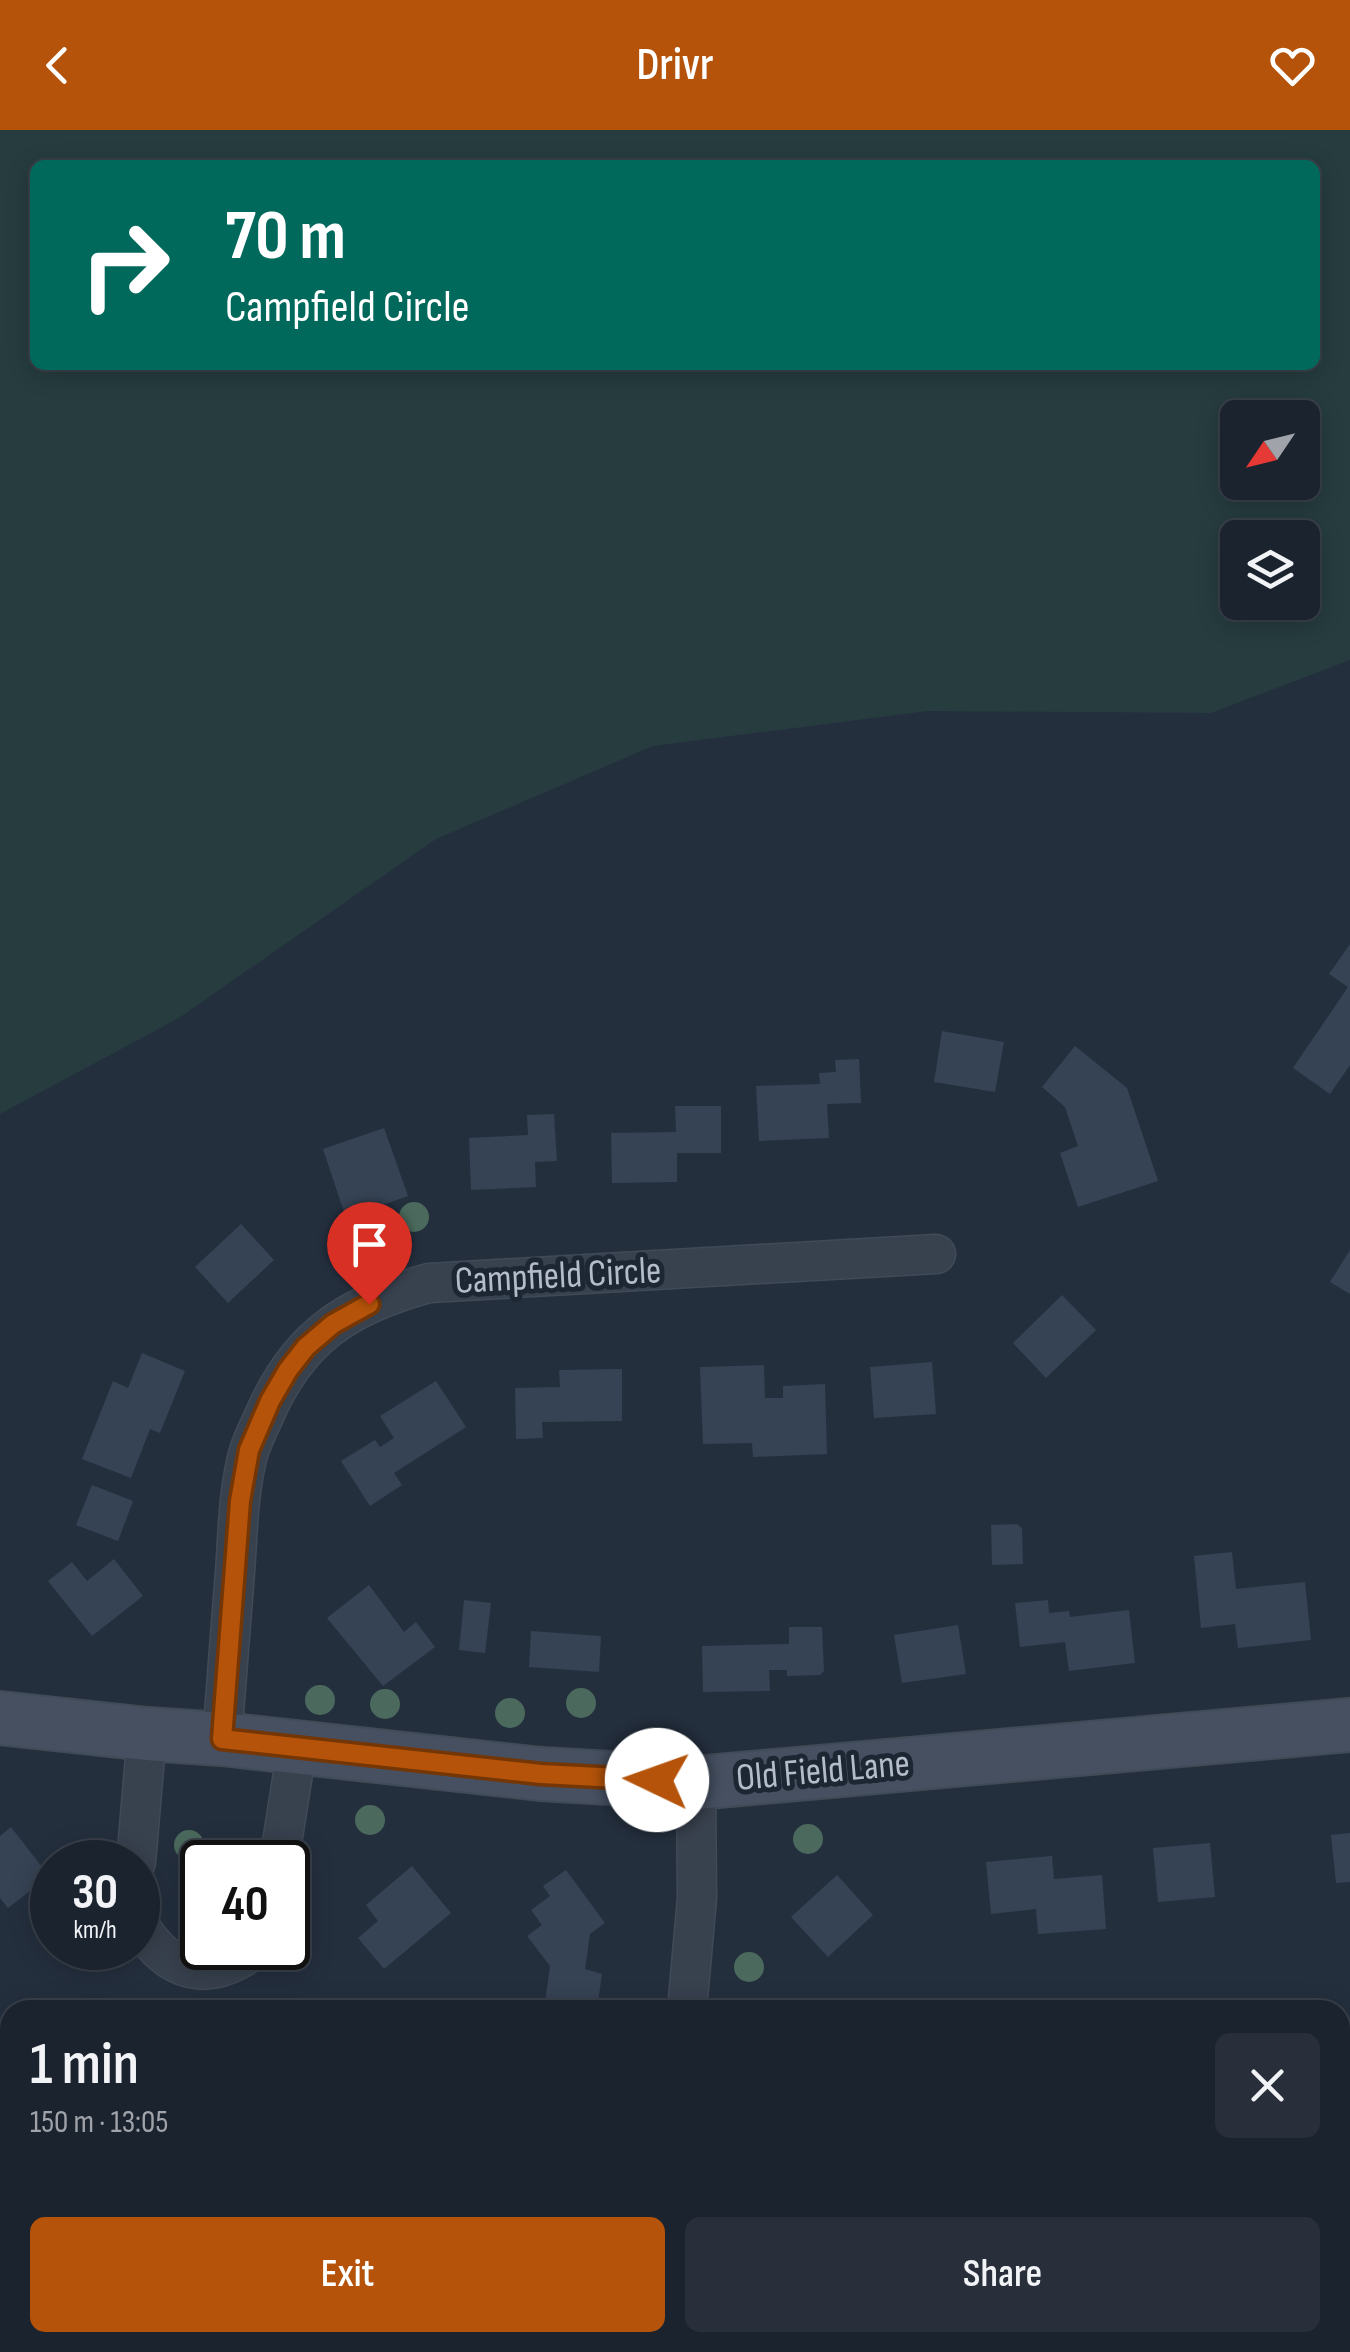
<!DOCTYPE html>
<meta charset="utf-8">
<style>
body{margin:0;font-family:"Sofia Sans Condensed",sans-serif;background:#282f3a;color:#f1f3f6;height:100vh;display:flex;flex-direction:column;font-size:38px;white-space:nowrap}
*{box-sizing:border-box;margin:0}
p{font-size:32px;color:#a0a4aa}
.icon{flex:none;width:55px;height:55px;fill:none;stroke:currentColor;stroke-width:2;stroke-linecap:round;stroke-linejoin:round}
.map{position:relative;flex:1;overflow:hidden}
.panel{position:absolute;left:0px;top:1870px;width:1350px;height:352px;display:flex;flex-direction:column;background:#1b232e;border-radius:30px 30px 0 0;box-shadow:0 5px 25px #0003,0 0 0 2px #39404a}
.panel>*{flex:none}
.top-card{position:absolute;left:30px;top:30px;width:1290px;height:210px;border-radius:15px;box-shadow:0 5px 25px #0003,0 0 0 2px #39404a;background:#00695c;color:#fff;overflow:hidden}
.needle{width:65px;rotate:235deg}
.tools{position:absolute;left:1220px;top:270px;display:grid;gap:20px}
.tools a{display:grid;place-items:center;width:100px;height:100px;border-radius:15px;background:#1b232e;box-shadow:0 5px 25px #0003,0 0 0 2px #39404a;font-size:50px}
.speed{position:absolute;left:30px;top:1710px;display:flex;gap:20px;font-size:50px;font-weight:700;text-align:center}
.speed>*{display:grid;place-content:center;width:130px;height:130px;border-radius:50%;background:#1b232e;box-shadow:0 5px 25px #0003,0 0 0 2px #39404a;line-height:1}
.speed small{font-size:25px;font-weight:400}
.speed .limit{border:5px solid #111;border-radius:15px;background:#fff;color:#111}
.pin{position:absolute;display:grid;place-items:center;width:85px;height:85px;color:#fff;margin:-102px -42px;border-radius:50% 50% 50% 0;rotate:-45deg;box-shadow:0 0 10px #0007}
.pin .icon{rotate:45deg}
.me{position:absolute;width:110px;margin:-55px;rotate:273deg;stroke-linejoin:round;filter:drop-shadow(0 0 8px #0008)}
.turn{display:flex;align-items:center;gap:35px;height:210px;padding:0 30px;font-size:45px}
.turn .icon{width:130px;height:130px;stroke-width:2.5}
.turn b{display:block;font-size:70px;line-height:85px}
.round{display:grid;place-items:center;flex:none;width:105px;height:105px;border-radius:15px;background:#282f3a}
.head{display:flex;align-items:center;justify-content:space-between;height:170px;padding:0 30px}
h1{font-size:60px;font-weight:600;line-height:75px}
.cta{display:flex;gap:20px;margin-top:auto;padding:20px 30px}
.cta a{flex:1;height:115px;border-radius:15px;background:#b45309;color:#fff;font-size:40px;font-weight:600;line-height:115px;text-align:center}
.cta a+a{background:#282f3a;color:#f1f3f6}
header{display:flex;justify-content:space-between;align-items:center;height:130px;padding:0 30px;background:#b45309;color:#fff;font-size:45px;font-weight:600}
.map>svg:first-child{display:block}
.green{fill:#263c3f;fill-rule:evenodd}
.building{fill:#364354}
.lines{fill:none;stroke-linecap:round;stroke-linejoin:round}
.street-casing{stroke:#414a57;stroke-width:41}
.secondary-casing{stroke:#414a57;stroke-width:56}
.street{stroke:#38414e;stroke-width:38}
.secondary{stroke:#465061;stroke-width:52}
.tree{fill:#4b6a5d}
.route-casing{stroke:#753606;stroke-width:25}
.route{stroke:#b45309;stroke-width:18}
.labels{text-anchor:middle;dominant-baseline:central;stroke-width:10;stroke-linejoin:round;paint-order:stroke}
.street-label{font-size:38px;fill:#b4bcc9;stroke:#1d2633}
</style>
<header><svg class="icon" aria-label="back" viewBox="0 0 24 24"><path d="M15 5l-7 7 7 7"/></svg>Drivr<svg class="icon" aria-label="heart" viewBox="0 0 24 24"><path d="M12 20l-8-8c-3-5 5-10 8-4 3-6 11-1 8 4z"/></svg></header>
<div class="map">
<svg width="1350" height="2222" viewBox="0 0 1350 2222">
<rect width="100%" height="100%" fill="#242f3e"/>
<!-- green -->
<path class="green" d="M 0,0 L 1350,0 L 1350,530 L 1211,583 L 928,581 L 653,616 L 436,709 L 179,888 L 0,984 ZM 35,35 L 1315,35 L 1315,235 L 35,235 ZM 1238,288 L 1302,288 L 1302,352 L 1238,352 ZM 1238,408 L 1302,408 L 1302,472 L 1238,472 Z"/>
<!-- building -->
<g class="building">
<path d="M 1350,814 L 1350,935 L 1330,964 L 1293,938 L 1348,857 L 1329,844 Z"/>
<path d="M 942,901 L 1004,912 L 995,962 L 934,952 Z"/>
<path d="M 1075,916 L 1127,958 L 1158,1051 L 1078,1077 L 1060,1023 L 1078,1016 L 1065,977 L 1042,957 Z"/>
<path d="M 859,929 L 861,973 L 827,974 L 829,1008 L 759,1011 L 756,956 L 820,954 L 819,943 L 836,942 L 835,930 Z"/>
<path d="M 675,976 L 721,976 L 721,1023 L 677,1023 L 677,1052 L 612,1053 L 611,1003 L 676,1002 Z"/>
<path d="M 554,984 L 557,1031 L 535,1032 L 536,1057 L 471,1060 L 469,1008 L 528,1005 L 527,985 Z"/>
<path d="M 384,998 L 408,1066 L 346,1088 L 323,1019 Z"/>
<path d="M 241,1094 L 274,1130 L 228,1173 L 195,1137 Z"/>
<path d="M 1350,1120 L 1350,1164 L 1330,1152 Z"/>
<path d="M 1062,1165 L 1096,1200 L 1046,1248 L 1013,1213 Z"/>
<path d="M 142,1223 L 185,1241 L 160,1303 L 150,1299 L 131,1348 L 82,1329 L 113,1251 L 128,1258 Z"/>
<path d="M 932,1232 L 936,1284 L 874,1288 L 870,1237 Z"/>
<path d="M 764,1235 L 765,1268 L 783,1268 L 783,1256 L 825,1254 L 827,1324 L 753,1327 L 752,1313 L 703,1314 L 700,1237 Z"/>
<path d="M 622,1239 L 622,1291 L 542,1292 L 543,1308 L 516,1309 L 515,1258 L 560,1257 L 559,1240 Z"/>
<path d="M 436,1251 L 466,1297 L 394,1343 L 402,1355 L 370,1376 L 341,1331 L 375,1310 L 380,1317 L 394,1308 L 380,1286 Z"/>
<path d="M 92,1355 L 133,1371 L 118,1411 L 76,1395 Z"/>
<path d="M 1017,1394 L 1022,1398 L 1023,1434 L 992,1435 L 991,1395 Z"/>
<path d="M 1232,1422 L 1236,1459 L 1305,1452 L 1311,1510 L 1238,1518 L 1235,1494 L 1201,1498 L 1194,1426 Z"/>
<path d="M 114,1429 L 143,1466 L 92,1506 L 48,1451 L 72,1432 L 87,1451 Z"/>
<path d="M 369,1455 L 404,1502 L 416,1492 L 435,1517 L 383,1556 L 327,1488 Z"/>
<path d="M 464,1470 L 491,1473 L 485,1523 L 459,1520 Z"/>
<path d="M 1048,1470 L 1049,1483 L 1069,1481 L 1070,1487 L 1129,1480 L 1135,1533 L 1069,1541 L 1065,1512 L 1020,1517 L 1015,1473 Z"/>
<path d="M 958,1495 L 966,1544 L 902,1553 L 894,1505 Z"/>
<path d="M 789,1497 L 822,1497 L 824,1541 L 820,1545 L 787,1546 L 787,1540 L 769,1540 L 770,1561 L 703,1562 L 702,1516 L 789,1514 Z"/>
<path d="M 531,1501 L 601,1506 L 599,1542 L 529,1537 Z"/>
<path d="M 11,1697 L 49,1746 L 8,1778 L 0,1768 L 0,1706 Z"/>
<path d="M 1350,1703 L 1350,1752 L 1336,1753 L 1331,1705 Z"/>
<path d="M 1210,1713 L 1215,1767 L 1158,1772 L 1153,1718 Z"/>
<path d="M 1052,1726 L 1054,1749 L 1102,1745 L 1106,1799 L 1038,1804 L 1036,1779 L 991,1784 L 986,1732 Z"/>
<path d="M 412,1736 L 451,1783 L 384,1839 L 358,1808 L 378,1791 L 366,1775 Z"/>
<path d="M 566,1740 L 605,1793 L 590,1804 L 585,1839 L 602,1844 L 597,1880 L 544,1880 L 550,1836 L 527,1806 L 542,1795 L 531,1780 L 550,1766 L 543,1756 Z"/>
<path d="M 837,1745 L 873,1785 L 828,1827 L 791,1787 Z"/>
<path d="M 36,1869 L 49,1880 L 27,1880 Z"/>
<path d="M 1340,2134 L 1350,2159 L 1350,2167 L 1340,2171 Z"/>
<path d="M 10,2145 L 10,2203 L 0,2190 L 0,2153 Z"/>
<path d="M 764,2212 L 820,2212 L 808,2222 L 772,2222 Z"/>
<path d="M 827,2212 L 864,2212 L 852,2222 L 835,2222 Z"/>
<path d="M 961,2212 L 1023,2212 L 1035,2222 L 954,2222 Z"/>
<path d="M 1267,2212 L 1295,2212 L 1298,2222 L 1242,2222 Z"/>
</g>
<g class="lines">
<defs>
<g id="street">
<path d="M 222,1609 C 226,1553 231,1498 235,1442 C 238,1402 238,1360 249,1321 C 253,1309 259,1297 264,1286 C 298,1207 347,1175 429,1153 L 936,1124"/>
<path d="M 136,1732 L 147,1604"/>
<path d="M 279,1732 L 297,1618"/>
<path d="M 138,1793 C 168,1843 208,1855 256,1818"/>
<path d="M 687,1880 L 697,1768 L 696,1653"/>
<path d="M 1141,2212 L 1144,2222"/>
<path d="M 662,2222 L 662,2212"/>
</g>
<path id="secondary" d="M 0,1588 L 147,1604 L 222,1609 L 541,1644 L 696,1653 L 1350,1595"/>
</defs>
<!-- street casing -->
<use href="#street" class="street-casing"/>
<!-- secondary casing -->
<use href="#secondary" class="secondary-casing"/>
<!-- street -->
<use href="#street" class="street"/>
<!-- secondary -->
<use href="#secondary" class="secondary"/>
</g>
<!-- trees -->
<g class="tree">
<circle cx="414" cy="1087" r="15"/>
<circle cx="320" cy="1570" r="15"/>
<circle cx="581" cy="1573" r="15"/>
<circle cx="385" cy="1574" r="15"/>
<circle cx="510" cy="1583" r="15"/>
<circle cx="370" cy="1690" r="15"/>
<circle cx="808" cy="1709" r="15"/>
<circle cx="189" cy="1715" r="15"/>
<circle cx="749" cy="1837" r="15"/>
</g>
<g class="lines">
<defs>
<path id="route" d="M 369,1174 L 333,1194 L 306,1217 L 288,1240 L 270,1271 L 249,1320 L 240,1371 L 222,1609 L 541,1644 L 657,1650"/>
</defs>
<!-- route casing -->
<use href="#route" class="route-casing"/>
<!-- route -->
<use href="#route" class="route"/>
</g>
<g class="labels">
<!-- street labels -->
<g class="street-label">
<text transform="translate(558 1146) rotate(-3)">Campfield Circle</text>
<text transform="translate(823 1641) rotate(-5)">Old Field Lane</text>
</g>
</g>
</svg>
<div class="tools">
<a><svg class="needle" viewBox="-14 -14 28 28"><path d="M0-13l5 13h-10z" fill="#e53935"/><path d="M0 13l5-13h-10z" fill="#a0a4aa"/></svg></a>
<a><svg class="icon" aria-label="layers" viewBox="0 0 24 24"><path d="M12 4l9 5-9 5-9-5zM3 14l9 5 9-5"/></svg></a>
</div>
<div class="speed"><div>30<small>km/h</small></div><div class="limit">40</div></div>
<div class="pin" style="left:369px;top:1174px;background:#d93025"><svg class="icon" aria-label="arrive" viewBox="0 0 24 24"><path d="M6 21V4h12l-3 4 3 4H6"/></svg></div>
<svg class="me" style="left:657px;top:1650px" viewBox="-20 -20 40 40"><circle r="19" fill="#fff"/><path d="M0-13L10 11 0 6-10 11z" fill="#b45309"/></svg>
<div class="top-card">
<div class="turn"><svg class="icon" aria-label="right" viewBox="0 0 24 24"><path d="M7 20v-9h11M14 6l5 5-5 5"/></svg><div><b>70 m</b>Campfield Circle</div></div>
</div>
<section class="panel">
<div class="head"><div><h1>1 min</h1><p>150 m · 13:05</p></div><a class="round"><svg class="icon" aria-label="close" viewBox="0 0 24 24"><path d="M6 6l12 12M18 6L6 18"/></svg></a></div>
<div class="cta"><a>Exit</a><a>Share</a></div>
</section>
</div>
